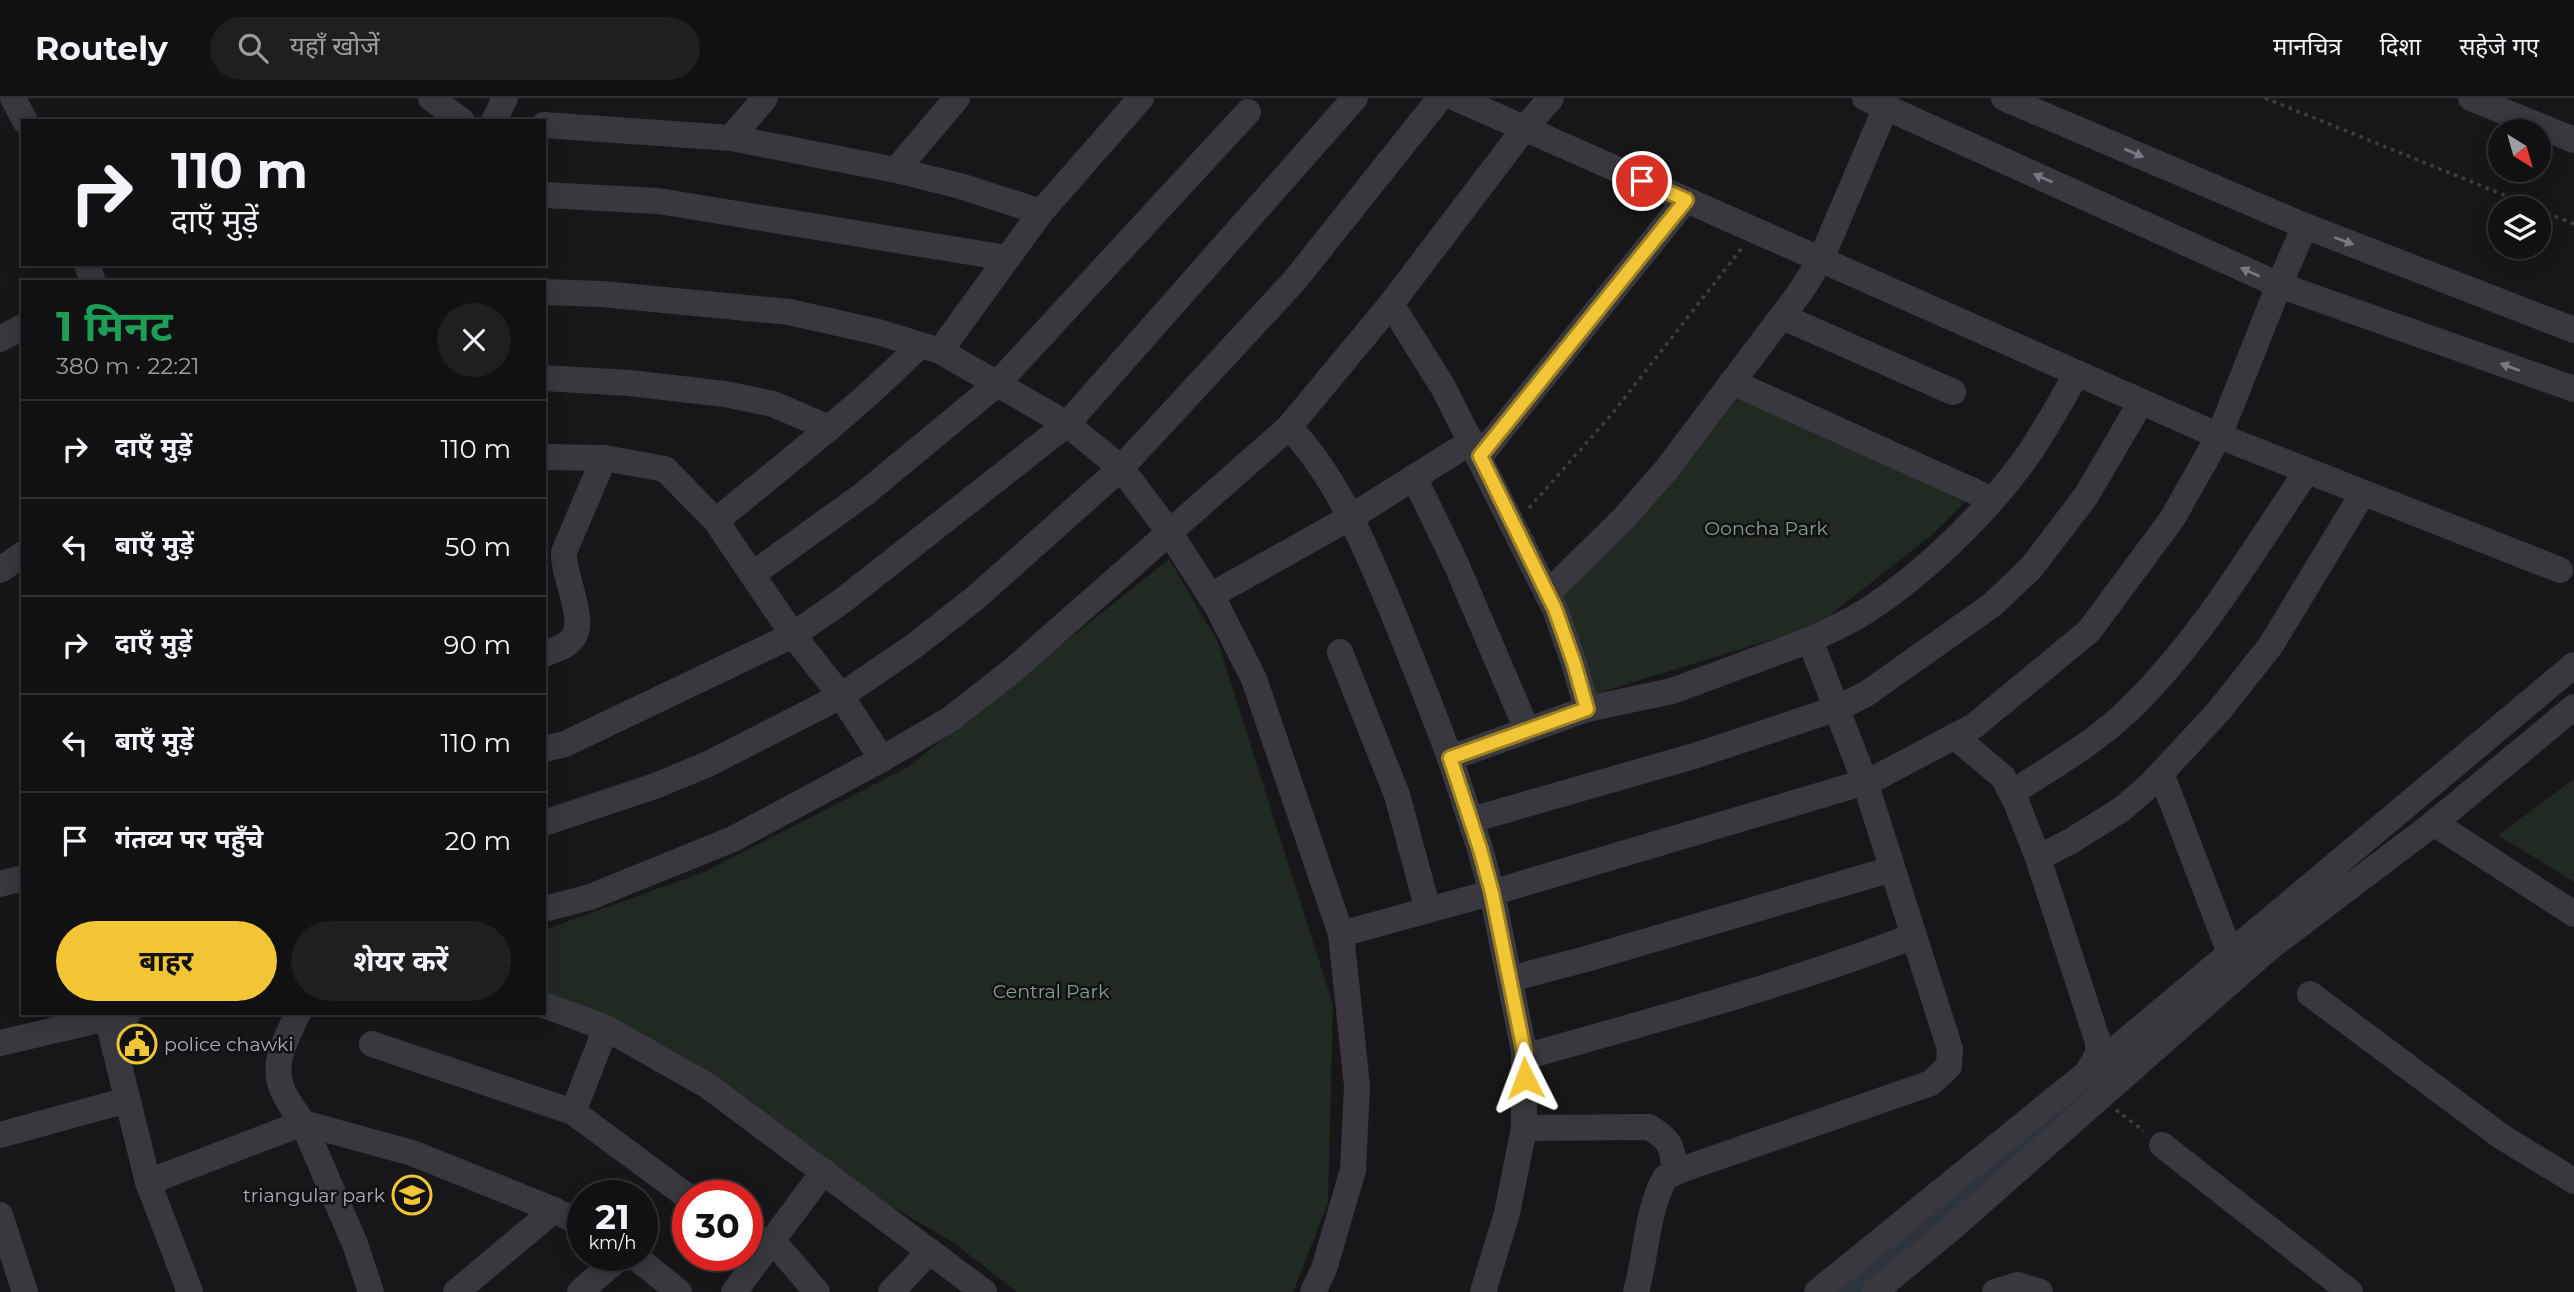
<!DOCTYPE html>
<html lang="hi">
<meta charset="utf-8">
<style>
body{margin:0;font-family:Montserrat,"Noto Sans Devanagari",sans-serif;background:#1e1f21;color:#f1f3f6;height:100vh;display:flex;flex-direction:column;font-size:26px;white-space:nowrap}
*{box-sizing:border-box;margin:0}
p{font-size:23px;color:#9c9da0}
.icon{flex:none;width:38px;height:38px;fill:none;stroke:currentColor;stroke-width:2;stroke-linecap:round;stroke-linejoin:round}
.map{position:relative;flex:1;overflow:hidden}
.sheet{position:absolute;left:21px;top:182px;width:525px;height:735px;display:flex;flex-direction:column;background:#111113;border-radius:0px;box-shadow:0 4px 18px #0003,0 0 0 2px #303133}
.sheet>*{flex:none}
.guide{position:absolute;left:21px;top:21px;width:525px;height:147px;border-radius:0px;box-shadow:0 4px 18px #0003,0 0 0 2px #303133;background:#111113;color:#f1f3f6;overflow:hidden}
.needle{width:46px;rotate:143deg}
.tools{position:absolute;left:2488px;top:21px;display:grid;gap:14px}
.tools a{display:grid;place-items:center;width:63px;height:63px;border-radius:50%;background:#111113;box-shadow:0 4px 18px #0003,0 0 0 2px #303133;font-size:35px}
.speed{position:absolute;left:567px;top:1082px;display:flex;gap:14px;font-size:35px;font-weight:700;text-align:center}
.speed>*{display:grid;place-content:center;width:91px;height:91px;border-radius:50%;background:#111113;box-shadow:0 4px 18px #0003,0 0 0 2px #303133;line-height:1}
.speed small{font-size:18px;font-weight:400}
.speed .limit{border:10px solid #d22;background:#fff;color:#111}
.pin{position:absolute;display:grid;place-items:center;width:60px;height:60px;color:#fff;margin:-30px;border:4px solid #fff;border-radius:50%;box-shadow:0 2px 7px #0007}
.me{position:absolute;width:77px;margin:-38px;rotate:357deg;stroke-linejoin:round;filter:drop-shadow(0 0 5px #0008)}
.turn{display:flex;align-items:center;gap:24px;height:147px;padding:0 35px;font-size:32px}
.turn .icon{width:91px;height:91px;stroke-width:2.5}
.turn b{display:block;font-size:49px;line-height:60px}
.round{display:grid;place-items:center;flex:none;width:74px;height:74px;border-radius:37px;background:#1e1f21}
.overview{display:flex;align-items:center;justify-content:space-between;height:119px;padding:0 35px}
h1{font-size:42px;font-weight:700;line-height:52px;color:#1e9e55}
.cta{display:flex;gap:14px;margin-top:auto;padding:14px 35px}
.cta a{flex:1;height:80px;border-radius:42px;background:#f2c536;color:#111;font-size:28px;font-weight:700;line-height:80px;text-align:center}
.cta a+a{background:#1e1f21;color:#f1f3f6}
ul{padding:0;list-style:none}
li{display:flex;align-items:center;gap:21px;height:98px;padding:0 35px;border-top:2px solid #303133}
li div{flex:1}
li b{display:block;font-size:26px}
li em{font-style:normal}
header{display:flex;align-items:center;gap:42px;box-sizing:border-box;height:98px;padding:0 35px;background:#111113;border-bottom:2px solid #303133}
header strong{font-size:33px}
nav{display:flex;gap:38px;margin-inline-start:auto;font-size:24px}
.search{width:490px;height:63px;background:#1e1f21;display:flex;align-items:center;gap:18px;box-sizing:border-box;padding:0 24px;border-radius:38px;color:#9c9da0;font-size:26px}
.map>svg:first-child{display:block}
.green{fill:#212923}
.lines{fill:none;stroke-linecap:round;stroke-linejoin:round}
.canal{stroke:#2d343d;stroke-width:21}
.path{stroke:#3e3f45;stroke-width:3.5;stroke-dasharray:3.5 5;stroke-linecap:butt}
.minor{stroke:#38383e;stroke-width:26}
.oneway{fill:#767882}
.route-casing{stroke:#9d8023;stroke-width:18}
.route{stroke:#f2c536;stroke-width:12}
.labels{text-anchor:middle;dominant-baseline:central;stroke-width:5;stroke-linejoin:round;paint-order:stroke}
.park-label{font-size:19px;fill:#80a486;stroke:#121214}
.poi-label{font-size:19px;fill:#a9adb9;stroke:#121214;text-anchor:start}
</style>
<header>
<strong>Routely</strong>
<div class="search"><svg class="icon" aria-label="search" viewBox="0 0 24 24"><circle cx="10" cy="10" r="6"/><path d="M15 15l6 6"/></svg>यहाँ खोजें</div>
<nav><a>मानचित्र</a><a>दिशा</a><a>सहेजे गए</a></nav>
</header>
<div class="map">
<svg width="2574" height="1194" viewBox="0 0 2574 1194">
<rect width="100%" height="100%" fill="#171719"/>
<!-- green -->
<g class="green">
<path d="M 1737,297 L 1965,404 L 1933,436 L 1816,528 L 1595,596 L 1563,499 Z"/>
<path d="M 1169,461 L 1218,544 L 1333,907 L 1328,1105 L 1293,1194 L 1017,1194 L 954,1145 L 544,904 L 544,832 L 704,774 L 908,669 Z"/>
<path d="M 2574,681 L 2574,784 L 2498,737 Z"/>
</g>
<g class="lines">
<!-- canal -->
<path class="canal" d="M 1844,1194 L 2131,956"/>
<!-- path -->
<g class="path">
<path d="M 2265,0 L 2536,110"/>
<path d="M 2539,112 L 2574,126"/>
<path d="M 1529,410 L 1612,316 L 1741,151"/>
<path d="M 2116,1012 L 2144,1033"/>
</g>
<!-- minor -->
<g class="minor">
<path d="M 13,0 L 25,23"/>
<path d="M 431,0 L 462,23"/>
<path d="M 1456,0 L 2219,338 L 2560,472"/>
<path d="M 1865,0 L 2279,187 L 2574,291"/>
<path d="M 2004,0 L 2305,128 L 2574,232"/>
<path d="M 2471,0 L 2574,42"/>
<path d="M 494,23 L 505,0"/>
<path d="M 544,27 L 731,40 L 896,72 L 960,88 L 1041,114 L 1141,0"/>
<path d="M 731,40 L 765,0"/>
<path d="M 896,72 L 957,0"/>
<path d="M 544,97 L 658,103 L 1007,160"/>
<path d="M 87,166 L 93,184"/>
<path d="M 544,194 L 602,196 L 789,214 L 878,234 L 940,253 L 1067,326 L 1121,370 L 1170,435 L 1218,510 L 1254,581 L 1341,836 L 1357,988 L 1353,1072 L 1324,1171 L 1313,1194"/>
<path d="M 1391,206 L 1443,289 L 1555,511 L 1574,565 L 1587,611 L 1450,660 L 1480,751 L 1492,795 L 1524,953 L 1524,1030 L 1507,1115 L 1483,1194"/>
<path d="M 1783,219 L 1953,294"/>
<path d="M 0,241 L 23,229"/>
<path d="M 940,253 L 1041,114"/>
<path d="M 544,280 L 629,285 L 725,296 L 773,306 L 829,330"/>
<path d="M 1732,284 L 1991,401"/>
<path d="M 1289,329 C 1337,380 1362,442 1389,505 C 1410,557 1431,608 1450,660"/>
<path d="M 1480,358 L 1686,102"/>
<path d="M 544,359 L 604,360 L 665,371 L 716,423 L 793,537 L 841,598 L 882,661"/>
<path d="M 1414,379 L 1456,466 L 1527,632"/>
<path d="M 716,423 C 785,366 857,311 920,247"/>
<path d="M 0,472 L 23,456"/>
<path d="M 753,476 L 864,396 L 997,286 L 1248,14"/>
<path d="M 1547,496 L 1625,419 L 1666,372 L 1801,193 L 1821,161 L 1886,9"/>
<path d="M 1210,498 L 1351,419 L 1472,343"/>
<path d="M 1810,542 C 1826,534 1843,527 1858,518 C 1918,482 1988,414 2028,357 C 2046,331 2061,303 2077,275"/>
<path d="M 1340,554 L 1397,697 L 1428,812"/>
<path d="M 544,556 C 552,553 563,550 569,544 C 591,527 562,479 564,454 L 604,360"/>
<path d="M 1587,611 L 1672,593 L 1810,542 L 1865,684 L 1950,951 L 1949,968 L 1931,985 L 1675,1074 L 1665,1080 C 1647,1111 1646,1159 1636,1194"/>
<path d="M 1954,638 L 2003,679 L 2017,706 L 2038,760 L 2071,743 L 2122,711 L 2151,686 L 2218,614 L 2271,547 L 2363,395"/>
<path d="M 544,651 L 565,646 L 793,537 L 842,503 L 1067,326 L 1355,0"/>
<path d="M 2161,675 L 2230,855"/>
<path d="M 2012,695 C 2048,671 2088,649 2121,619 C 2197,549 2250,457 2307,373"/>
<path d="M 1471,722 L 1694,658 L 1838,610 L 1866,596 L 1992,507 L 2031,470 L 2086,398 L 2141,304"/>
<path d="M 544,725 L 655,688 L 708,666 L 841,598 L 914,548 L 974,501 L 1121,370 L 1295,182 L 1440,0"/>
<path d="M 2434,725 L 2574,816"/>
<path d="M 0,786 L 23,780"/>
<path d="M 544,811 L 590,799 L 733,741 L 882,661 L 949,622 L 1013,572 L 1289,329 L 1391,206 L 1524,31 L 1551,0"/>
<path d="M 1341,836 L 1501,792 L 1872,682 L 1974,628 L 2089,533 L 2172,421 L 2219,338 L 2279,187 L 2305,128"/>
<path d="M 1510,881 L 1586,861 L 1892,771"/>
<path d="M 2310,896 L 2502,1039 L 2574,1083"/>
<path d="M 544,907 L 606,930 L 708,988 L 984,1194"/>
<path d="M 106,915 L 148,1084 L 190,1194"/>
<path d="M 298,915 C 288,938 272,962 281,988 C 285,1001 296,1014 303,1025 L 412,1055 L 554,1112 L 583,1127"/>
<path d="M 0,945 L 128,915"/>
<path d="M 372,946 L 573,1014 L 606,930"/>
<path d="M 1524,959 C 1655,922 1786,887 1914,838"/>
<path d="M 2087,975 L 2574,567"/>
<path d="M 573,1014 L 688,1099"/>
<path d="M 1524,1030 L 1649,1029 C 1673,1044 1671,1048 1675,1074"/>
<path d="M 0,1037 L 127,1002"/>
<path d="M 2162,1047 L 2350,1194"/>
<path d="M 148,1084 L 303,1025 L 355,1146 L 371,1194"/>
<path d="M 0,1117 L 25,1194"/>
<path d="M 772,1142 L 817,1194"/>
<path d="M 633,1157 L 679,1194"/>
<path d="M 456,1194 L 554,1112"/>
<path d="M 580,1194 L 622,1157"/>
<path d="M 734,1194 L 824,1073"/>
<path d="M 891,1194 L 930,1153"/>
<path d="M 1817,1194 L 2087,975 L 2098,956 L 2098,944 L 2038,760"/>
<path d="M 1874,1194 L 1953,1129 L 2269,850 L 2434,725 L 2574,609"/>
<path d="M 1995,1194 L 2018,1187 L 2040,1194"/>
</g>
</g>
<!-- one-way arrows -->
<defs><path id="oneway-solid" d="M-6-.8H1V-3.2L6.5 0L1 3.2V.8H-6Z" transform="scale(1.75)"/></defs>
<g class="oneway">
<use href="#oneway-solid" transform="translate(2134 55) rotate(23)"/>
<use href="#oneway-solid" transform="translate(2043 80) rotate(-156)"/>
<use href="#oneway-solid" transform="translate(2344 143) rotate(21)"/>
<use href="#oneway-solid" transform="translate(2250 174) rotate(-156)"/>
<use href="#oneway-solid" transform="translate(2510 269) rotate(-160)"/>
</g>
<g class="lines">
<defs>
<path id="route" d="M 1525,980 L 1524,953 L 1492,795 L 1480,751 L 1450,660 L 1587,611 L 1574,565 L 1555,511 L 1480,358 L 1686,102 L 1642,83"/>
</defs>
<!-- route casing -->
<use href="#route" class="route-casing"/>
<!-- route -->
<use href="#route" class="route"/>
</g>
<!-- icons -->
<defs>
<symbol id="civic-ring" viewBox="-11 -11 22 22"><circle r="9.5" fill="#121214" stroke="#f2c536" stroke-width="1.5"/><path d="M-.6-6.5H3V-4.5H.6V-3L4-1V1h2V6H-6V1h2V-1L-.6-3ZM-1.2 2.5V6h2.4V2.5Z" fill="#f2c536"/></symbol>
<symbol id="school-ring" viewBox="-11 -11 22 22"><circle r="9.5" fill="#121214" stroke="#f2c536" stroke-width="1.5"/><path d="M0-5L7-2L0 1L-7-2ZM-4 1L0 2.5L4 1V4Q0 6-4 4Z" fill="#f2c536"/></symbol>
</defs>
<g fill-rule="evenodd">
<use href="#civic-ring" x="115" y="924" width="44" height="44"/>
<use href="#school-ring" x="390" y="1075" width="44" height="44"/>
</g>
<g class="labels">
<!-- park labels -->
<g class="park-label">
<text x="1766" y="430">Ooncha Park</text>
<text x="1051" y="893">Central Park</text>
</g>
<!-- poi labels -->
<g class="poi-label">
<text x="164" y="946">police chawki</text>
<text x="385" y="1097" text-anchor="end">triangular park</text>
</g>
</g>
</svg>
<div class="tools">
<a><svg class="needle" viewBox="-14 -14 28 28"><path d="M0-13l5 13h-10z" fill="#e53935"/><path d="M0 13l5-13h-10z" fill="#9c9da0"/></svg></a>
<a><svg class="icon" aria-label="layers" viewBox="0 0 24 24"><path d="M12 4l9 5-9 5-9-5zM3 14l9 5 9-5"/></svg></a>
</div>
<div class="speed"><div>21<small>km/h</small></div><div class="limit">30</div></div>
<div class="pin" style="left:1642px;top:83px;background:#d93025"><svg class="icon" aria-label="arrive" viewBox="0 0 24 24"><path d="M6 21V4h12l-3 4 3 4H6"/></svg></div>
<svg class="me" style="left:1525px;top:980px" viewBox="-20 -20 40 40"><path d="M0-17L14 15 0 8-14 15z" fill="#f2c536" stroke="#fff" stroke-width="4"/></svg>
<div class="guide">
<div class="turn"><svg class="icon" aria-label="right" viewBox="0 0 24 24"><path d="M7 20v-9h11M14 6l5 5-5 5"/></svg><div><b>110 m</b>दाएँ मुड़ें</div></div>
</div>
<section class="sheet">
<div class="overview"><div><h1>1 मिनट</h1><p>380 m · 22:21</p></div><a class="round"><svg class="icon" aria-label="close" viewBox="0 0 24 24"><path d="M6 6l12 12M18 6L6 18"/></svg></a></div>
<ul>
<li><svg class="icon" aria-label="right" viewBox="0 0 24 24"><path d="M7 20v-9h11M14 6l5 5-5 5"/></svg><div><b>दाएँ मुड़ें</b></div><em>110 m</em></li>
<li><svg class="icon" aria-label="left" viewBox="0 0 24 24"><path d="M17 20v-9H6M10 6l-5 5 5 5"/></svg><div><b>बाएँ मुड़ें</b></div><em>50 m</em></li>
<li><svg class="icon" aria-label="right" viewBox="0 0 24 24"><path d="M7 20v-9h11M14 6l5 5-5 5"/></svg><div><b>दाएँ मुड़ें</b></div><em>90 m</em></li>
<li><svg class="icon" aria-label="left" viewBox="0 0 24 24"><path d="M17 20v-9H6M10 6l-5 5 5 5"/></svg><div><b>बाएँ मुड़ें</b></div><em>110 m</em></li>
<li><svg class="icon" aria-label="arrive" viewBox="0 0 24 24"><path d="M6 21V4h12l-3 4 3 4H6"/></svg><div><b>गंतव्य पर पहुँचे</b></div><em>20 m</em></li>
</ul>
<div class="cta"><a>बाहर</a><a>शेयर करें</a></div>
</section>
</div>
